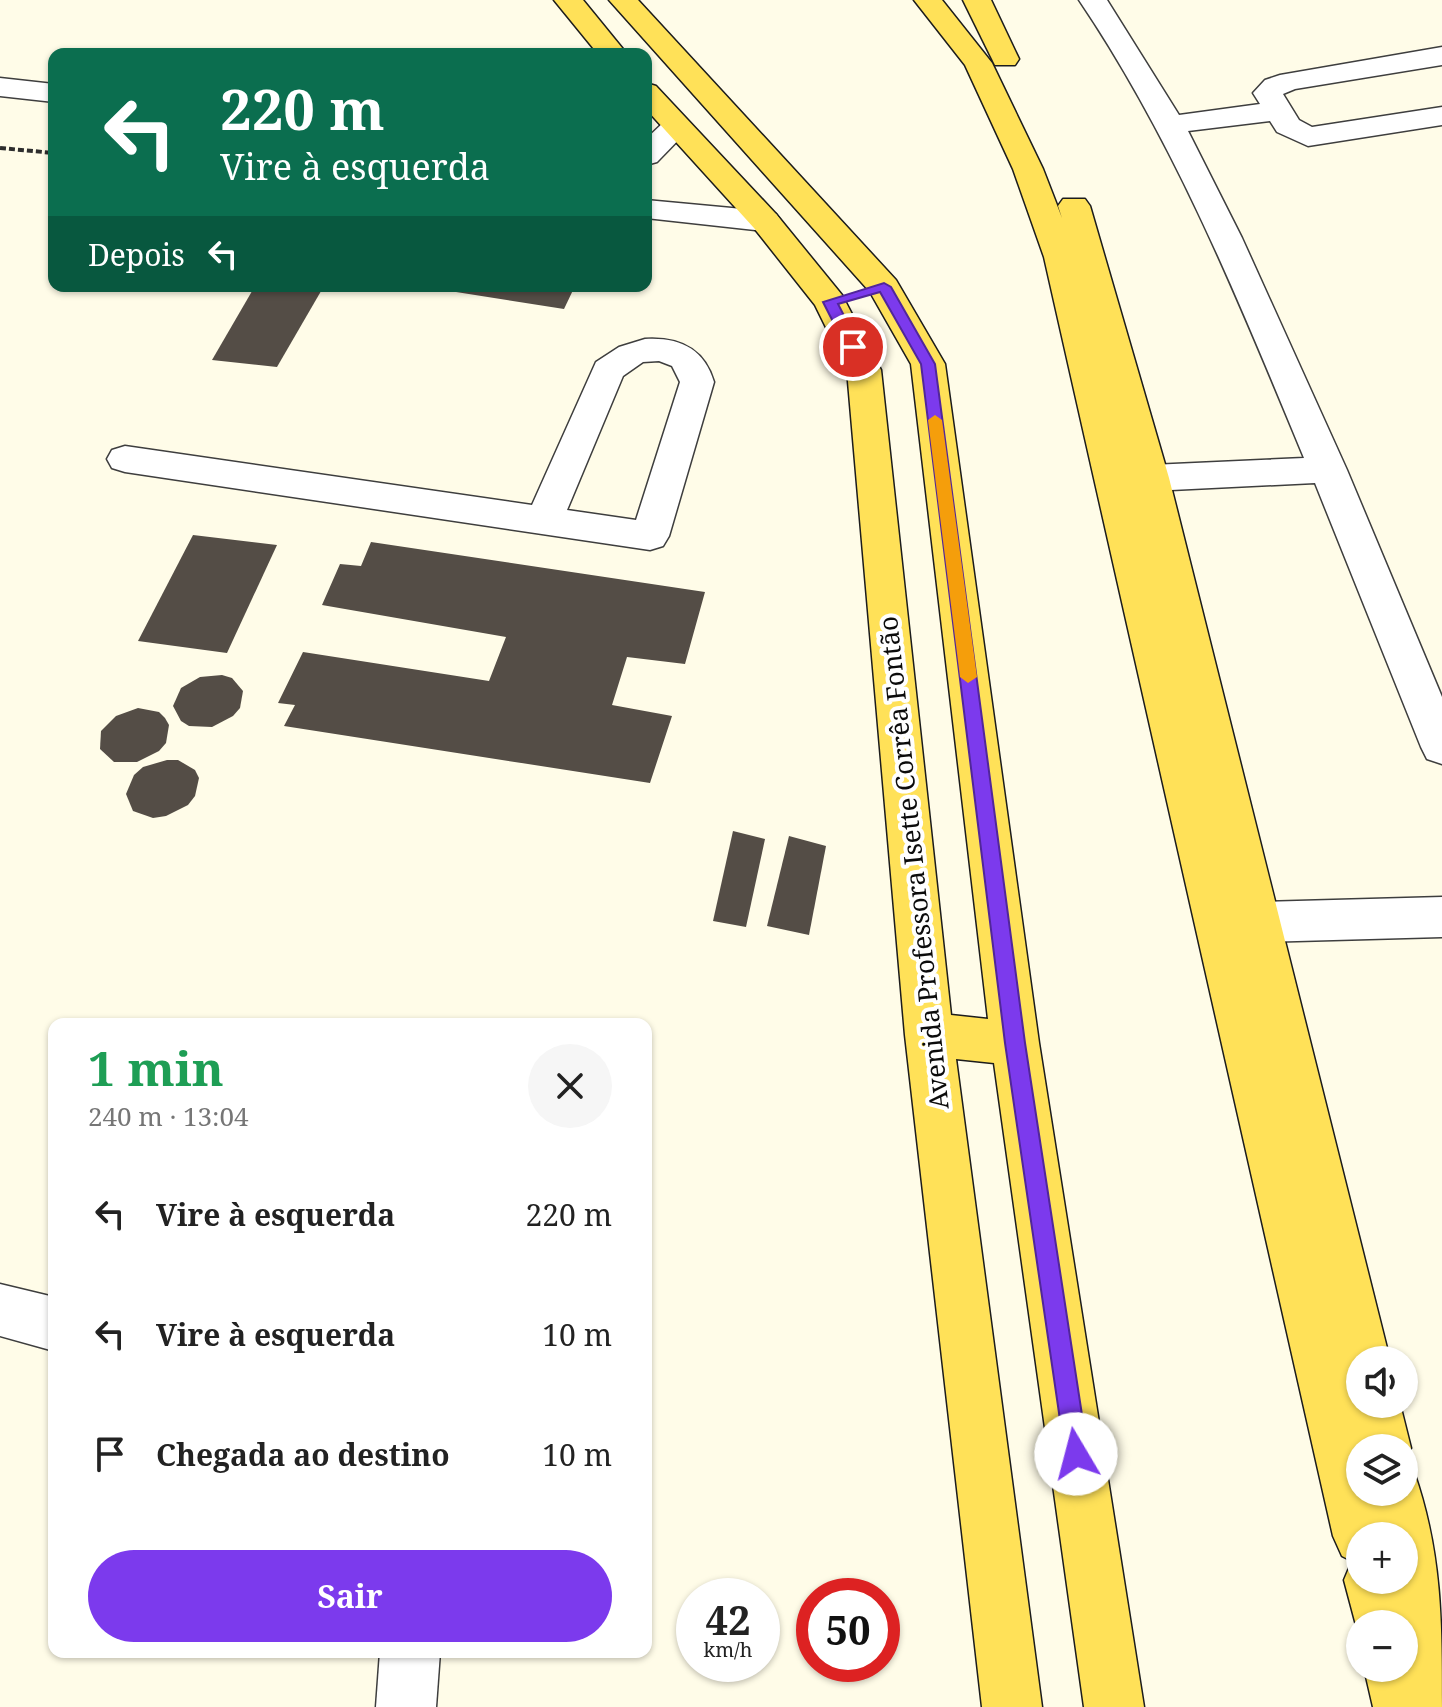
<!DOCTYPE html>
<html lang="pt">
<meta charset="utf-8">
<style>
body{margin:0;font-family:"Noto Serif",serif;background:#f6f6f6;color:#222;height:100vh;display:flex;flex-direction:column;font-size:30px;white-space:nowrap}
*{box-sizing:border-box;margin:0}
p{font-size:26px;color:#767676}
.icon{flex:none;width:44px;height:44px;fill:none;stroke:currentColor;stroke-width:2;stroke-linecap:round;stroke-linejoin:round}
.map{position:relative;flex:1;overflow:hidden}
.sheet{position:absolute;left:48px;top:1018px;width:604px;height:640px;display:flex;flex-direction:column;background:#fff;border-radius:16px;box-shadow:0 2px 6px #0004}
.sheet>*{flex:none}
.top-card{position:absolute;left:48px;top:48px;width:604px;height:244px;border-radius:16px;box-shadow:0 2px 6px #0004;background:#0b6e4f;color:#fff;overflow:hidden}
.fabs{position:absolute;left:1346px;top:1346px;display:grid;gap:16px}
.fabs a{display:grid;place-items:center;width:72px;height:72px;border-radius:50%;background:#fff;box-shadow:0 2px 6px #0004;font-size:40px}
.speed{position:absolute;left:676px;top:1578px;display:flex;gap:16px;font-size:40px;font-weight:700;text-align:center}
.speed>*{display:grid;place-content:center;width:104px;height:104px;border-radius:50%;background:#fff;box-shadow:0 2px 6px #0004;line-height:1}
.speed small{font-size:20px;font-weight:400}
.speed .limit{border:12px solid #d22;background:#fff;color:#111}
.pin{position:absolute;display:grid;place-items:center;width:68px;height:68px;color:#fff;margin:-34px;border:4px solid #fff;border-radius:50%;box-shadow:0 2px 8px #0007}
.me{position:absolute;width:88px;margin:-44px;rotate:352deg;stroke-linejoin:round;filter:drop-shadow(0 0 6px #0008)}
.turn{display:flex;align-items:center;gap:28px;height:168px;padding:0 40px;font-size:36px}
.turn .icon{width:104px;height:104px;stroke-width:2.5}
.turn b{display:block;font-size:56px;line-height:68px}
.then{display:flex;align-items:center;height:76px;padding:0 40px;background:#0003;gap:16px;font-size:30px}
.round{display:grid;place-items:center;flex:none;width:84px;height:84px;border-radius:42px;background:#f6f6f6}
.head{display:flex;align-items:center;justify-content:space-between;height:136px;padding:0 40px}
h1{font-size:48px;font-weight:700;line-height:60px;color:#1e9e55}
.action{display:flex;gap:16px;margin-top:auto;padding:16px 40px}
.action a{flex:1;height:92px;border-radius:48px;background:#7c3aed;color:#fff;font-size:32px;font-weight:700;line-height:92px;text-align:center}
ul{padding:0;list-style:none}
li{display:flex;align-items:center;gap:24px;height:120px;padding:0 40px}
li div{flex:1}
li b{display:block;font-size:30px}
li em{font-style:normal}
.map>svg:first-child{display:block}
.building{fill:#544d46}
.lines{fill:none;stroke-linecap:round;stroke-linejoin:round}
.minor-casing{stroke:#3e3e3e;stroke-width:3}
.major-casing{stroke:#1c1c1c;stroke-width:3}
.path{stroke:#2d2d2d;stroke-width:4;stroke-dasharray:6 3;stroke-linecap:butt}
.minor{fill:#fff;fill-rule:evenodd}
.major{fill:#ffe158;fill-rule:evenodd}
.route{fill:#7c3aed;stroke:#51269a;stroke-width:2}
.slow{fill:#f59e0b}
.labels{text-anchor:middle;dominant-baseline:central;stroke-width:8;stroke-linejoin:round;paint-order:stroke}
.street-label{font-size:26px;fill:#0b0b0b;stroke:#fff}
</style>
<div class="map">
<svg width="1442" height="1707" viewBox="0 0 1442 1707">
<rect width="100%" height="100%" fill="#fffce8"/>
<!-- building -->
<g class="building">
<path d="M 255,286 L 324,286 L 277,367 L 212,360 Z"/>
<path d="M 418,286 L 575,286 L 564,309 Z"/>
<path d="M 193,535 L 277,545 L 227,653 L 138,641 Z"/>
<path d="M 371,542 L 705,592 L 685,664 L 627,657 L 612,705 L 672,716 L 650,783 L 284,726 L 295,705 L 278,703 L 303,652 L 489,681 L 506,637 L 322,605 L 340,564 L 361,566 Z"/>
<path d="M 222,675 L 232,678 L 243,691 L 240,708 L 233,716 L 212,727 L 189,726 L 181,721 L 173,706 L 181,688 L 200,677 Z"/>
<path d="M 138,708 L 159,712 L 165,718 L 169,725 L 166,743 L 159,751 L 137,762 L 114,762 L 100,749 L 101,731 L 116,716 Z"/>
<path d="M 167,760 L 178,760 L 195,770 L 199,778 L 195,796 L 188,805 L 166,816 L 153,818 L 133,811 L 126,794 L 134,775 L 143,767 Z"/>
<path d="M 733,831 L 765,839 L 746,927 L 713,921 Z"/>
<path d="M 789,836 L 826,846 L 809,935 L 767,926 Z"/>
</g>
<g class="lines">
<defs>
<g id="minor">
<path d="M 1079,0 L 1107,0 L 1179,115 L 1260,104 L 1253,93 L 1265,80 L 1280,75 L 1442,47 L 1442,65 L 1295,89 L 1283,94 L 1299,120 L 1312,127 L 1442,107 L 1442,125 L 1308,146 L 1277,132 L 1270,121 L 1188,131 L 1242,238 L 1347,470 L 1442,697 L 1442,764 L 1427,759 L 1421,747 L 1315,483 L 1151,491 L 1138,487 L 1133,478 L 1138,469 L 1151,465 L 1304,458 C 1239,301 1175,142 1079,0 Z"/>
<path d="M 0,78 L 54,84 L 54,102 L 0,96 Z"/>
<path d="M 676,118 L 687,121 L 691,127 L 657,162 L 646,165 L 646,139 L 665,121 Z"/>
<path d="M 646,200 L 765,211 L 776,214 L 781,221 L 776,228 L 765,231 L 646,218 Z"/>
<path d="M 645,339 C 679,337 704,348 714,382 L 669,536 L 663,546 L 650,550 L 125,472 L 112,468 L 107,459 L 112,450 L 125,446 L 532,505 L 596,362 L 619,347 ZM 643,362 L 659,361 L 672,366 L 680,382 L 636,520 L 567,510 L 623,376 Z"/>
<path d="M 1442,897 L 1442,937 L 1261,942 L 1245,936 L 1238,922 L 1245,908 L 1261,902 Z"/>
<path d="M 0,1284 L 54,1297 L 54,1351 L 0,1336 Z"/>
<path d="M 380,1652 L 440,1652 L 436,1707 L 376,1707 Z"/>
</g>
<g id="major">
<path d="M 554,0 L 583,0 L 627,54 L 598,54 Z"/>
<path d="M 609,0 L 638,0 L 896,280 L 945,364 L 1039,1043 L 1144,1707 L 1084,1707 L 994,1063 L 956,1059 L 1042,1707 L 982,1707 L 905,1035 L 847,370 L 815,305 L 754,228 L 646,109 L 646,83 L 656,86 L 776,214 L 842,295 L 881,370 L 951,1015 L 988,1019 L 911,364 L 870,292 Z"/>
<path d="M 914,0 L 942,0 L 992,63 L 1043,169 L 1062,218 L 1058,206 L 1063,199 L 1085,199 L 1090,206 L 1169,478 L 1390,1360 L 1360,1360 L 1360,1404 L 1400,1404 L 1411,1448 L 1404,1464 L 1404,1448 L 1360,1448 L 1360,1492 L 1404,1492 L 1404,1468 L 1414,1472 C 1442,1552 1442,1623 1442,1707 L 1373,1707 L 1364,1668 L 1404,1668 L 1404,1624 L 1360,1624 L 1360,1640 L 1344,1580 L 1352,1561 L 1342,1556 L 1333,1536 L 1044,257 L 1013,169 L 965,65 ZM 1360,1536 L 1404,1536 L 1404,1580 L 1360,1580 Z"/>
<path d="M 963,0 L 991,0 L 1019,59 L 1015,65 L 995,65 Z"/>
</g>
</defs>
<!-- minor casing -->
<use href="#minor" class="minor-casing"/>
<!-- major casing -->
<use href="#major" class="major-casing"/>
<!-- path -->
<path class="path" d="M 0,148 L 54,153"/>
<!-- minor -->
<use href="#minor" class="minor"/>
<!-- major -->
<use href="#major" class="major"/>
</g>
<!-- route -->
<path class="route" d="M 884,283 L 891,287 L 935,364 L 1025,1043 L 1088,1454 L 1085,1462 L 1076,1466 L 1068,1462 L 1065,1454 L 1005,1043 L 921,364 L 880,292 L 838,304 L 860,347 L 853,352 L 846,347 L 823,302 Z"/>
<!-- slow -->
<path class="slow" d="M 935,415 L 942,420 L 977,677 L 968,683 L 960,677 L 928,420 Z"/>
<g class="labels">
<!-- street labels -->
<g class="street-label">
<text transform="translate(913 863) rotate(-96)">Avenida Professora Isette Corrêa Fontão</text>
</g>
</g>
</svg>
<div class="fabs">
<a><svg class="icon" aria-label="sound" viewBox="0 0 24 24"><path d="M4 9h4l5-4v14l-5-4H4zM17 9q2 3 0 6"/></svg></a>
<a><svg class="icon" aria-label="layers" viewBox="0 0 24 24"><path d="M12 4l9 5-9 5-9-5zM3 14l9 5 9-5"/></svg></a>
<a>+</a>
<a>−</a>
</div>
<div class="speed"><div>42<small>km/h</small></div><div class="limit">50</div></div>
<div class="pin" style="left:853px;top:347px;background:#d93025"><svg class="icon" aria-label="arrive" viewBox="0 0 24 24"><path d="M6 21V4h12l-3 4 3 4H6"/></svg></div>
<svg class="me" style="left:1076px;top:1454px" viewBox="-20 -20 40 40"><circle r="19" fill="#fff"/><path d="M0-13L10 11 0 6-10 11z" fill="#7c3aed"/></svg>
<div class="top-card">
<div class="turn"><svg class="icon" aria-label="left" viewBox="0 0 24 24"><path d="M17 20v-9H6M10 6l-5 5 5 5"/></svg><div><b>220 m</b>Vire à esquerda</div></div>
<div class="then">Depois<svg class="icon" aria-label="left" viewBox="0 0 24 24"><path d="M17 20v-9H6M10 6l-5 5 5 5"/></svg></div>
</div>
<section class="sheet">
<div class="head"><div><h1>1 min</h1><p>240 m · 13:04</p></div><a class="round"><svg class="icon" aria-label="close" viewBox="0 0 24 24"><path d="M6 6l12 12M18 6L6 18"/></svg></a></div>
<ul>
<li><svg class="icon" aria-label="left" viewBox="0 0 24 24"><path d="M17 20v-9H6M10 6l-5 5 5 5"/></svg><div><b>Vire à esquerda</b></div><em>220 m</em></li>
<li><svg class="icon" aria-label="left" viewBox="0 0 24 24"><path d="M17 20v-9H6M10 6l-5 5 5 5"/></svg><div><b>Vire à esquerda</b></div><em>10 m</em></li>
<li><svg class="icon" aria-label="arrive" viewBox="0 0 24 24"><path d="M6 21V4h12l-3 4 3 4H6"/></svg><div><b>Chegada ao destino</b></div><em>10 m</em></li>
</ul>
<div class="action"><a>Sair</a></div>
</section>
</div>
